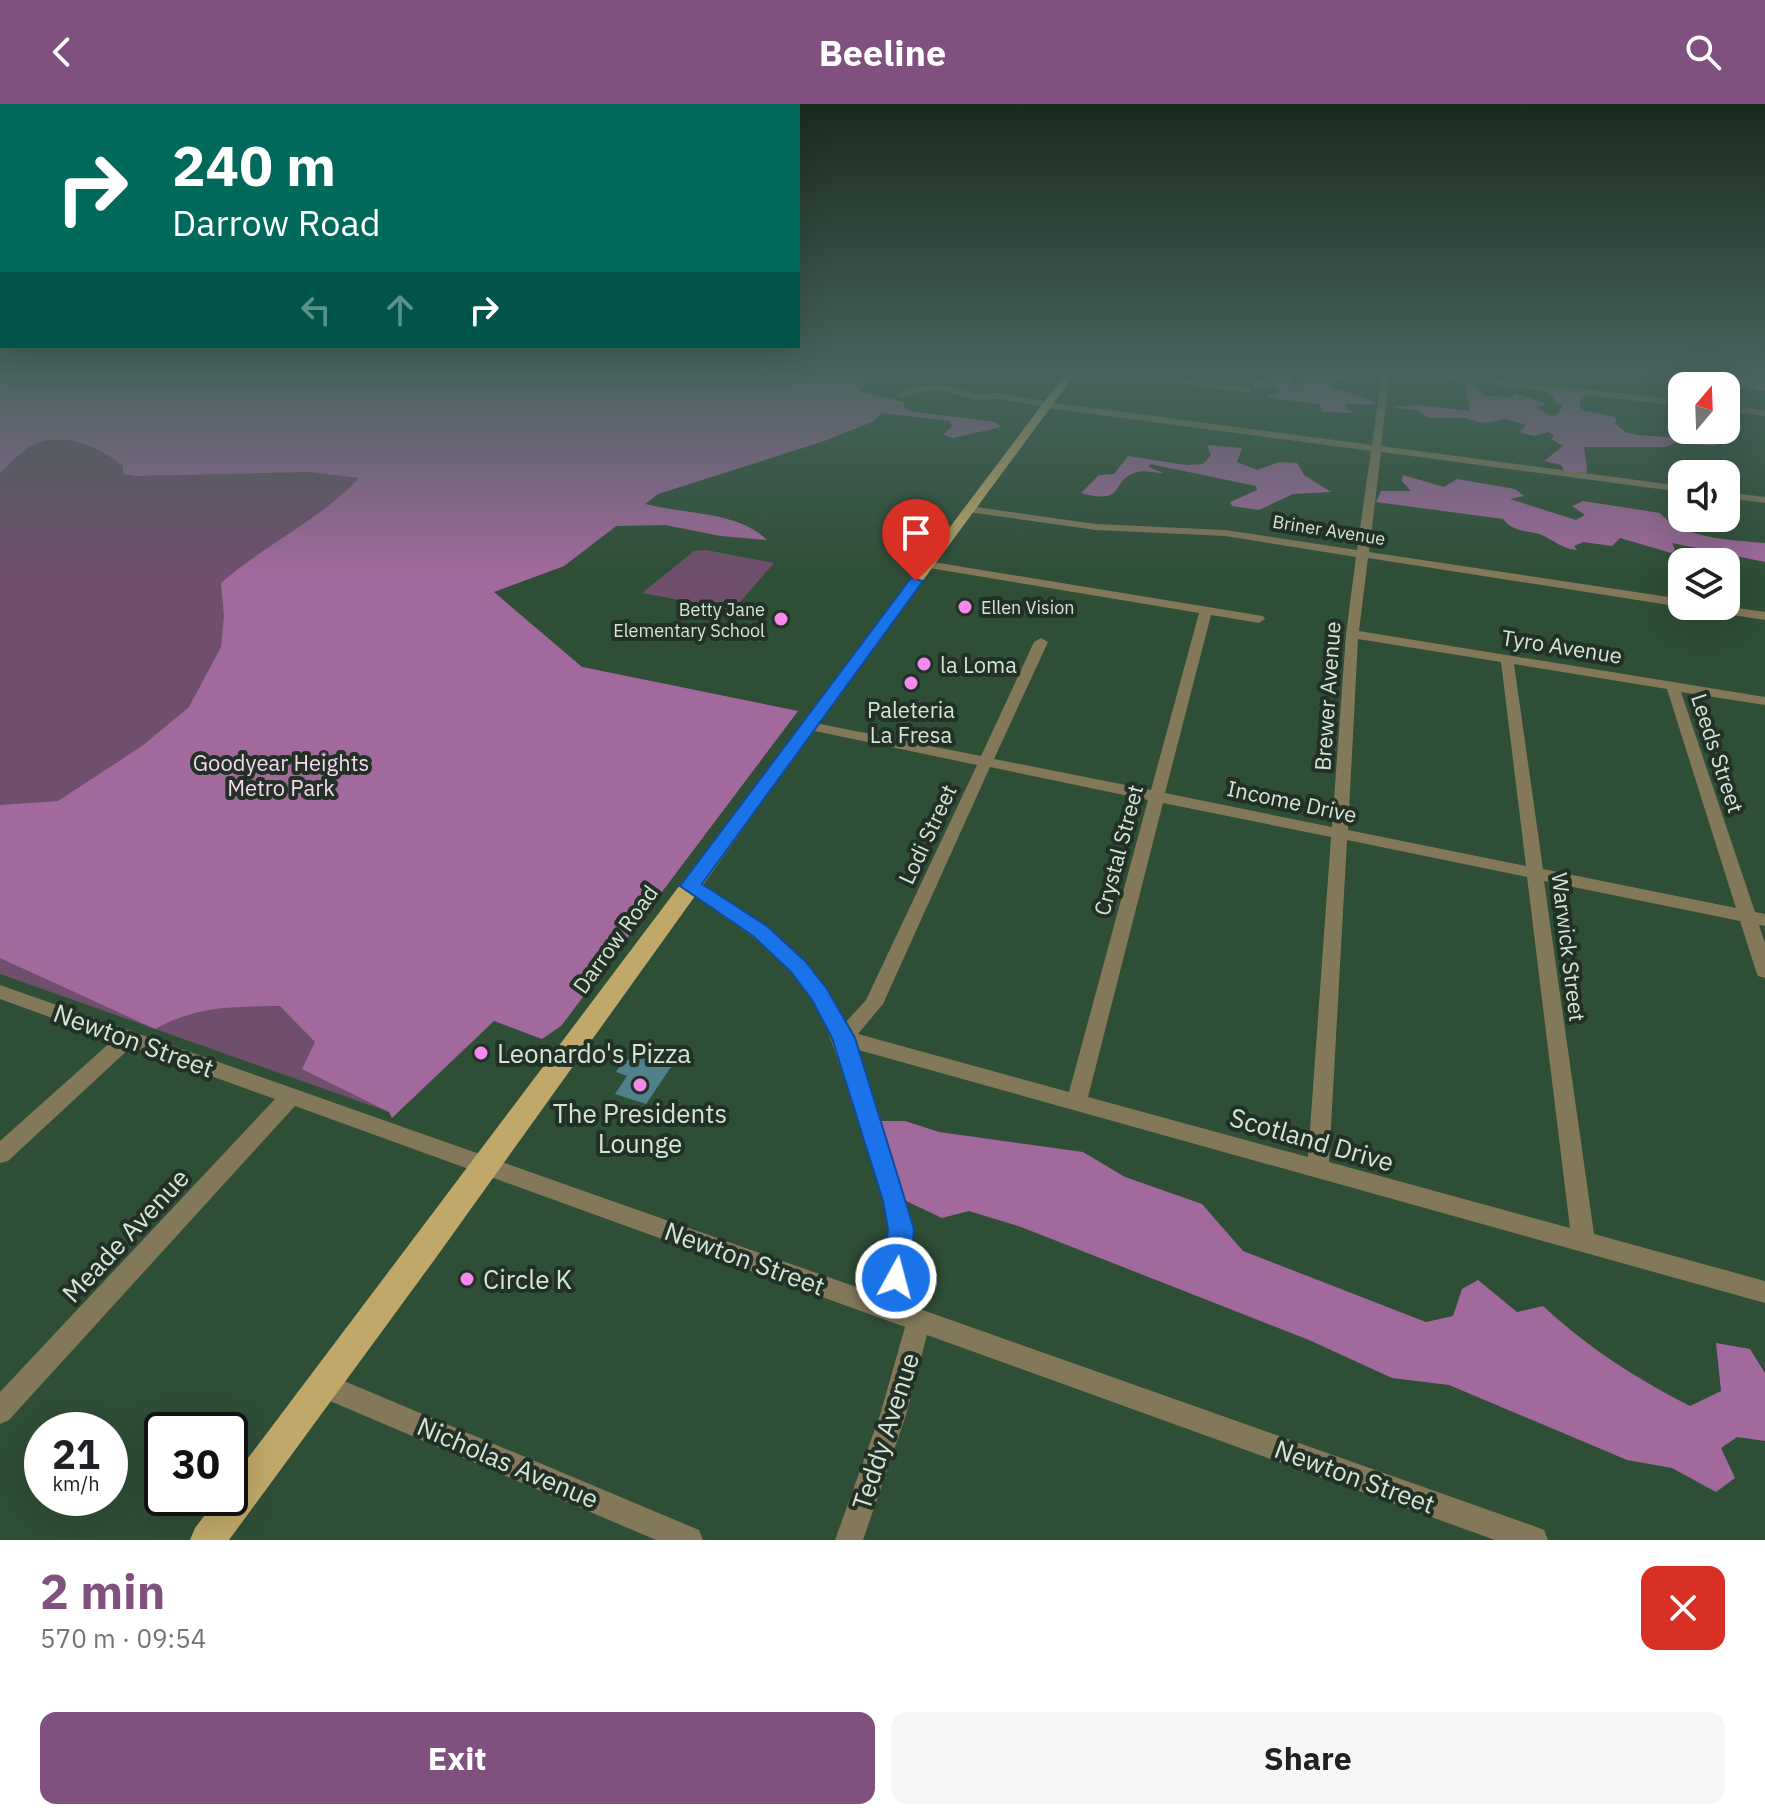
<!DOCTYPE html>
<meta charset="utf-8">
<style>
body{margin:0;font-family:"IBM Plex Sans",sans-serif;background:#f6f6f6;color:#202124;height:100vh;display:flex;flex-direction:column;font-size:30px;white-space:nowrap}
*{box-sizing:border-box;margin:0}
p{font-size:26px;color:#757577}
.icon{flex:none;width:44px;height:44px;fill:none;stroke:currentColor;stroke-width:2;stroke-linecap:round;stroke-linejoin:round}
.map{position:relative;height:1436px;overflow:hidden}
.panel{display:flex;flex-direction:column;background:#fff;flex:1}
.panel>*{flex:none}
.top-card{position:absolute;left:0px;top:0px;width:800px;height:244px;box-shadow:0 8px 32px #0002;background:#00695c;color:#fff;overflow:hidden}
.needle{width:52px;rotate:19deg}
.tools{position:absolute;left:1668px;top:268px;display:grid;gap:16px}
.tools a{display:grid;place-items:center;width:72px;height:72px;border-radius:16px;background:#fff;box-shadow:0 8px 32px #0002;font-size:40px}
.speed{position:absolute;left:24px;top:1308px;display:flex;gap:16px;font-size:40px;font-weight:700;text-align:center}
.speed>*{display:grid;place-content:center;width:104px;height:104px;border-radius:50%;background:#fff;box-shadow:0 8px 32px #0002;line-height:1}
.speed small{font-size:20px;font-weight:400}
.speed .limit{border:4px solid #111;border-radius:12px;background:#fff;color:#111}
.pin{position:absolute;display:grid;place-items:center;width:68px;height:68px;color:#fff;margin:-82px -34px;border-radius:50% 50% 50% 0;rotate:-45deg;box-shadow:0 0 8px #0007}
.pin .icon{rotate:45deg}
.me{position:absolute;width:88px;margin:-44px;rotate:7deg;stroke-linejoin:round;filter:drop-shadow(0 0 6px #0008)}
.turn{display:flex;align-items:center;gap:28px;height:168px;padding:0 40px;font-size:36px}
.turn .icon{width:104px;height:104px;stroke-width:2.5}
.turn b{display:block;font-size:56px;line-height:68px}
.lanes{display:flex;align-items:center;height:76px;padding:0 40px;background:#0003;justify-content:center;gap:40px;direction:ltr}
.lanes .off{opacity:.35}
.round{display:grid;place-items:center;flex:none;width:84px;height:84px;border-radius:16px;background:#f6f6f6}
.summary{display:flex;align-items:center;justify-content:space-between;height:136px;padding:0 40px}
h1{font-size:48px;font-weight:700;line-height:60px;color:#80507f}
.cta{display:flex;gap:16px;margin-top:auto;padding:16px 40px}
.cta a{flex:1;height:92px;border-radius:16px;background:#80507f;color:#fff;font-size:32px;font-weight:700;line-height:92px;text-align:center}
.cta a+a{background:#f6f6f6;color:#202124}
header{display:flex;justify-content:space-between;align-items:center;height:104px;padding:0 40px;background:#80507f;color:#fff;font-size:36px;font-weight:700}
.map>svg:first-child{display:block}
.green{fill:#6f4f6c}
.forest{fill:#a2699d}
.building{fill:#50818a}
.lines{fill:none;stroke-linecap:round;stroke-linejoin:round}
.minor{fill:#83785a;fill-rule:evenodd}
.major{fill:#bfa86a;fill-rule:evenodd}
.route{fill:#1a73e8;stroke:#114b97;stroke-width:2}
.poi-dot{fill:#f689ee;stroke:#223025;stroke-width:3}
.labels{text-anchor:middle;dominant-baseline:central;stroke-width:8;stroke-linejoin:round;paint-order:stroke}
.far-street-label{font-size:18px;fill:#d3e5d6;stroke:#223025}
.far-poi-label{font-size:18px;fill:#d3e5d6;stroke:#223025;text-anchor:start}
.street-label{font-size:22px;fill:#d3e5d6;stroke:#223025}
.poi-label{font-size:22px;fill:#d3e5d6;stroke:#223025;text-anchor:start}
.park-label{font-size:22px;fill:#f6d6f2;stroke:#223025}
.near-street-label{font-size:26px;fill:#d3e5d6;stroke:#223025}
.near-poi-label{font-size:26px;fill:#d3e5d6;stroke:#223025;text-anchor:start}
</style>
<header><svg class="icon" aria-label="back" viewBox="0 0 24 24"><path d="M15 5l-7 7 7 7"/></svg>Beeline<svg class="icon" aria-label="search" viewBox="0 0 24 24"><circle cx="10" cy="10" r="6"/><path d="M15 15l6 6"/></svg></header>
<div class="map">
<svg width="1765" height="1436" viewBox="0 0 1765 1436">
<rect width="100%" height="100%" fill="#2f4e36"/>
<!-- green -->
<g class="green">
<path d="M 0,269 L 836,301 L 872,318 L 824,337 L 658,390 L 564,462 L 493,488 L 582,563 L 798,607 L 561,922 L 474,897 L 389,1008 L 0,870 Z"/>
<path d="M 706,446 L 774,459 L 733,506 L 642,489 L 694,447 Z"/>
</g>
<!-- forest -->
<g class="forest">
<path d="M 0,269 L 880,269 L 870,275 L 860,288 L 905,298 L 904,303 L 909,307 L 996,318 L 1001,323 L 953,334 L 943,331 L 952,322 L 950,317 L 882,309 L 872,318 L 824,337 L 658,390 L 645,400 C 683,410 738,407 767,436 L 721,432 L 665,421 L 616,422 L 564,462 L 494,488 L 582,563 L 798,607 L 561,922 L 542,935 L 494,917 L 392,1014 L 389,1008 L 302,965 L 315,938 L 280,902 C 231,903 199,901 155,925 L 0,854 L 0,701 L 58,697 L 142,642 L 189,603 L 221,543 L 224,512 L 221,479 C 264,441 320,416 359,374 L 309,368 L 135,372 L 123,370 L 123,362 C 100,342 58,325 29,343 C 19,350 9,360 0,369 Z"/>
<path d="M 1261,269 L 1292,273 L 1290,278 L 1296,281 L 1304,278 L 1305,273 L 1293,271 L 1295,269 L 1353,273 L 1356,277 L 1355,280 L 1340,276 L 1329,282 L 1376,298 L 1374,301 L 1345,300 L 1345,304 L 1354,309 L 1322,308 L 1319,300 L 1269,294 L 1267,292 L 1278,289 L 1279,285 L 1254,282 L 1255,277 L 1273,277 Z"/>
<path d="M 1733,269 L 1765,269 L 1765,287 L 1721,279 Z"/>
<path d="M 1464,277 L 1472,277 L 1485,292 L 1513,293 L 1514,289 L 1547,300 L 1537,304 L 1550,312 L 1557,311 L 1563,301 L 1553,298 L 1554,293 L 1542,287 L 1544,284 L 1587,289 L 1580,296 L 1581,306 L 1613,312 L 1617,315 L 1615,319 L 1625,328 L 1638,331 L 1676,334 L 1684,333 L 1686,328 L 1717,342 L 1674,339 L 1666,343 L 1584,343 L 1587,366 L 1586,369 L 1564,367 L 1561,361 L 1544,357 L 1563,342 L 1551,335 L 1554,331 L 1548,328 L 1534,332 L 1520,328 L 1526,321 L 1507,315 L 1484,319 L 1464,314 L 1429,314 L 1416,306 L 1391,303 L 1419,301 L 1470,307 Z"/>
<path d="M 1207,341 L 1242,344 L 1237,358 L 1257,366 L 1279,358 L 1297,359 L 1304,371 L 1331,388 L 1293,390 L 1259,406 L 1232,402 L 1230,398 L 1257,386 L 1256,382 L 1150,360 L 1149,363 L 1163,369 C 1154,369 1144,366 1137,368 C 1109,376 1127,402 1081,389 L 1099,371 L 1114,370 L 1128,352 L 1186,361 L 1203,360 L 1211,351 Z"/>
<path d="M 1403,371 L 1444,383 L 1457,375 L 1515,385 L 1524,392 L 1510,395 L 1576,416 L 1585,411 L 1572,402 L 1583,397 L 1660,409 C 1682,435 1733,436 1765,439 L 1765,458 L 1672,439 L 1675,446 L 1671,449 L 1620,434 L 1612,442 L 1583,438 L 1574,442 L 1577,446 C 1561,445 1553,435 1539,430 C 1525,426 1513,428 1503,415 L 1376,398 L 1381,387 L 1411,387 L 1402,377 Z"/>
<path d="M 875,1017 L 905,1017 L 939,1028 L 1083,1048 L 1125,1073 L 1202,1100 L 1243,1147 L 1426,1218 L 1453,1212 L 1462,1185 L 1478,1176 L 1517,1208 L 1543,1202 C 1590,1245 1634,1273 1690,1302 L 1721,1287 L 1716,1239 L 1750,1245 L 1765,1269 L 1765,1337 L 1737,1333 L 1721,1344 L 1735,1374 L 1716,1388 L 1672,1364 L 1627,1356 L 1449,1281 L 1392,1274 L 1309,1236 L 1021,1123 L 969,1107 L 942,1114 L 904,1096 Z"/>
</g>
<!-- building -->
<path class="building" d="M 640,949 L 673,960 L 646,1000 L 615,990 L 627,972 L 616,968 L 625,955 L 635,958 Z"/>
<g class="lines">
<!-- minor -->
<g class="minor">
<path d="M 1104,269 L 1125,269 L 1248,283 L 1252,286 L 1248,289 Z"/>
<path d="M 1382,269 L 1390,269 L 1381,342 L 1682,382 L 1682,388 L 1381,348 L 1369,448 L 1682,495 L 1682,502 L 1685,502 L 1682,503 L 1368,454 L 1359,527 L 1765,593 L 1765,601 L 1681,588 L 1755,808 L 1765,810 L 1765,822 L 1759,821 L 1765,839 L 1765,874 L 1758,872 L 1756,867 L 1740,817 L 1544,777 L 1594,1130 L 1765,1177 L 1765,1199 L 855,945 L 911,1114 L 913,1147 L 900,1198 L 1534,1422 L 1544,1426 L 1548,1436 L 1495,1436 L 927,1231 L 906,1311 L 863,1436 L 835,1436 L 880,1311 L 905,1223 L 295,1002 L 9,1316 L 0,1320 L 0,1288 L 275,995 L 131,943 L 8,1057 L 0,1059 L 0,1037 L 113,936 L 0,895 L 0,881 L 879,1191 L 889,1147 L 888,1114 L 878,1073 L 823,913 L 794,870 L 765,842 L 681,782 L 690,776 L 696,778 C 757,813 815,853 845,919 L 866,896 L 977,661 L 810,626 L 803,622 L 810,618 L 981,652 L 1034,538 L 1041,534 L 1048,538 L 994,655 L 1151,686 L 1199,509 L 923,463 L 923,459 L 927,457 L 1263,512 L 1265,515 L 1259,519 L 1211,511 L 1165,689 L 1332,723 L 1346,530 L 1356,453 L 1225,432 L 1096,426 L 969,408 L 964,405 L 969,402 L 1096,420 L 1225,426 L 1357,446 L 1371,347 L 1047,304 L 1000,295 L 974,296 L 944,287 L 919,288 L 901,294 L 897,291 L 918,282 L 945,281 L 975,290 L 1000,289 L 1047,298 L 1372,341 ZM 1358,535 L 1501,558 L 1526,762 L 1348,726 ZM 1514,560 L 1667,585 L 1736,804 L 1543,765 ZM 990,663 L 1148,696 L 1069,988 L 858,930 L 883,900 ZM 1163,699 L 1331,733 L 1308,1053 L 1088,993 ZM 1347,736 L 1527,773 L 1570,1124 L 1329,1058 Z"/>
<path d="M 1412,269 L 1435,269 L 1682,296 L 1682,302 L 1416,272 Z"/>
<path d="M 1687,269 L 1695,269 L 1702,282 L 1694,282 Z"/>
<path d="M 1726,301 L 1765,306 L 1765,312 L 1726,307 Z"/>
<path d="M 1726,388 L 1765,393 L 1765,399 L 1726,394 Z"/>
<path d="M 1694,502 L 1724,502 L 1765,508 L 1765,516 L 1700,506 Z"/>
<path d="M 325,1269 L 699,1426 L 703,1436 L 656,1436 L 316,1291 L 312,1282 L 316,1273 Z"/>
</g>
<!-- major -->
<path class="major" d="M 1066,269 L 1076,269 L 859,563 L 435,1155 L 229,1436 L 190,1436 L 195,1424 L 218,1394 L 230,1394 L 230,1378 Z"/>
</g>
<!-- sky -->
<linearGradient id="sky" x2="0" y2="1"><stop stop-color="#1a2b1e"/><stop offset="0.57" stop-color="#47635d"/><stop offset="1" stop-color="#47635d" stop-opacity="0"/></linearGradient>
<rect width="1765" height="470" fill="url(#sky)"/>
<!-- route -->
<path class="route" d="M 911,474 L 923,477 L 702,780 L 767,822 L 806,858 L 827,885 L 855,934 L 914,1125 L 910,1174 L 906,1183 L 896,1186 L 887,1183 L 883,1174 L 888,1125 L 883,1097 L 832,934 L 812,896 L 791,868 L 753,832 L 680,782 Z"/>
<!-- markers -->
<g class="poi-dot">
<circle cx="965" cy="503" r="8"/>
<circle cx="781" cy="515" r="8"/>
<circle cx="924" cy="560" r="8"/>
<circle cx="911" cy="579" r="8"/>
<circle cx="481" cy="949" r="8"/>
<circle cx="640" cy="981" r="8"/>
<circle cx="467" cy="1175" r="8"/>
</g>
<g class="labels">
<!-- far-street labels -->
<g class="far-street-label">
<text transform="translate(1329 426) rotate(9)">Briner Avenue</text>
</g>
<!-- far-poi labels -->
<g class="far-poi-label">
<text x="981" y="503">Ellen Vision</text>
<text x="765" y="505" text-anchor="end">Betty Jane<tspan x="765" dy="21">Elementary School</tspan></text>
</g>
<!-- street labels -->
<g class="street-label">
<text transform="translate(1562 542) rotate(9)">Tyro Avenue</text>
<text transform="translate(1327 592) rotate(-86)">Brewer Avenue</text>
<text transform="translate(1718 649) rotate(72)">Leeds Street</text>
<text transform="translate(1292 697) rotate(12)">Income Drive</text>
<text transform="translate(927 730) rotate(-65)">Lodi Street</text>
<text transform="translate(1118 746) rotate(-75)">Crystal Street</text>
<text transform="translate(615 835) rotate(-54)">Darrow Road</text>
<text transform="translate(1569 843) rotate(83)">Warwick Street</text>
</g>
<!-- poi labels -->
<g class="poi-label">
<text x="940" y="560">la Loma</text>
<text x="911" y="605" text-anchor="middle">Paleteria<tspan x="911" dy="25">La Fresa</tspan></text>
</g>
<!-- park labels -->
<g class="park-label">
<text x="281" y="658">Goodyear Heights<tspan x="281" dy="25">Metro Park</tspan></text>
</g>
<!-- near-street labels -->
<g class="near-street-label">
<text transform="translate(134 936) rotate(20)">Newton Street</text>
<text transform="translate(1312 1035) rotate(16)">Scotland Drive</text>
<text transform="translate(125 1131) rotate(-47)">Meade Avenue</text>
<text transform="translate(745 1154) rotate(20)">Newton Street</text>
<text transform="translate(885 1327) rotate(-72)">Teddy Avenue</text>
<text transform="translate(508 1358) rotate(23)">Nicholas Avenue</text>
<text transform="translate(1355 1372) rotate(20)">Newton Street</text>
</g>
<!-- near-poi labels -->
<g class="near-poi-label">
<text x="497" y="949">Leonardo's Pizza</text>
<text x="640" y="1009" text-anchor="middle">The Presidents<tspan x="640" dy="30">Lounge</tspan></text>
<text x="483" y="1175">Circle K</text>
</g>
</g>
</svg>
<div class="tools">
<a><svg class="needle" viewBox="-14 -14 28 28"><path d="M0-13l5 13h-10z" fill="#e53935"/><path d="M0 13l5-13h-10z" fill="#757577"/></svg></a>
<a><svg class="icon" aria-label="sound" viewBox="0 0 24 24"><path d="M4 9h4l5-4v14l-5-4H4zM17 9q2 3 0 6"/></svg></a>
<a><svg class="icon" aria-label="layers" viewBox="0 0 24 24"><path d="M12 4l9 5-9 5-9-5zM3 14l9 5 9-5"/></svg></a>
</div>
<div class="speed"><div>21<small>km/h</small></div><div class="limit">30</div></div>
<div class="pin" style="left:916px;top:477px;background:#d93025"><svg class="icon" aria-label="arrive" viewBox="0 0 24 24"><path d="M6 21V4h12l-3 4 3 4H6"/></svg></div>
<svg class="me" style="left:896px;top:1174px" viewBox="-20 -20 40 40"><circle r="17" fill="#1a73e8" stroke="#fff" stroke-width="3"/><path d="M0-11L8 9 0 5-8 9z" fill="#fff"/></svg>
<div class="top-card">
<div class="turn"><svg class="icon" aria-label="right" viewBox="0 0 24 24"><path d="M7 20v-9h11M14 6l5 5-5 5"/></svg><div><b>240 m</b>Darrow Road</div></div>
<div class="lanes"><svg class="icon off" aria-label="left" viewBox="0 0 24 24"><path d="M17 20v-9H6M10 6l-5 5 5 5"/></svg><svg class="icon off" aria-label="ahead" viewBox="0 0 24 24"><path d="M12 20V5M6 11l6-6 6 6"/></svg><svg class="icon" aria-label="right" viewBox="0 0 24 24"><path d="M7 20v-9h11M14 6l5 5-5 5"/></svg></div>
</div>
</div>
<section class="panel">
<div class="summary"><div><h1>2 min</h1><p>570 m · 09:54</p></div><a class="round" style="background:#d93025;color:#fff"><svg class="icon" aria-label="close" viewBox="0 0 24 24"><path d="M6 6l12 12M18 6L6 18"/></svg></a></div>
<div class="cta"><a>Exit</a><a>Share</a></div>
</section>
